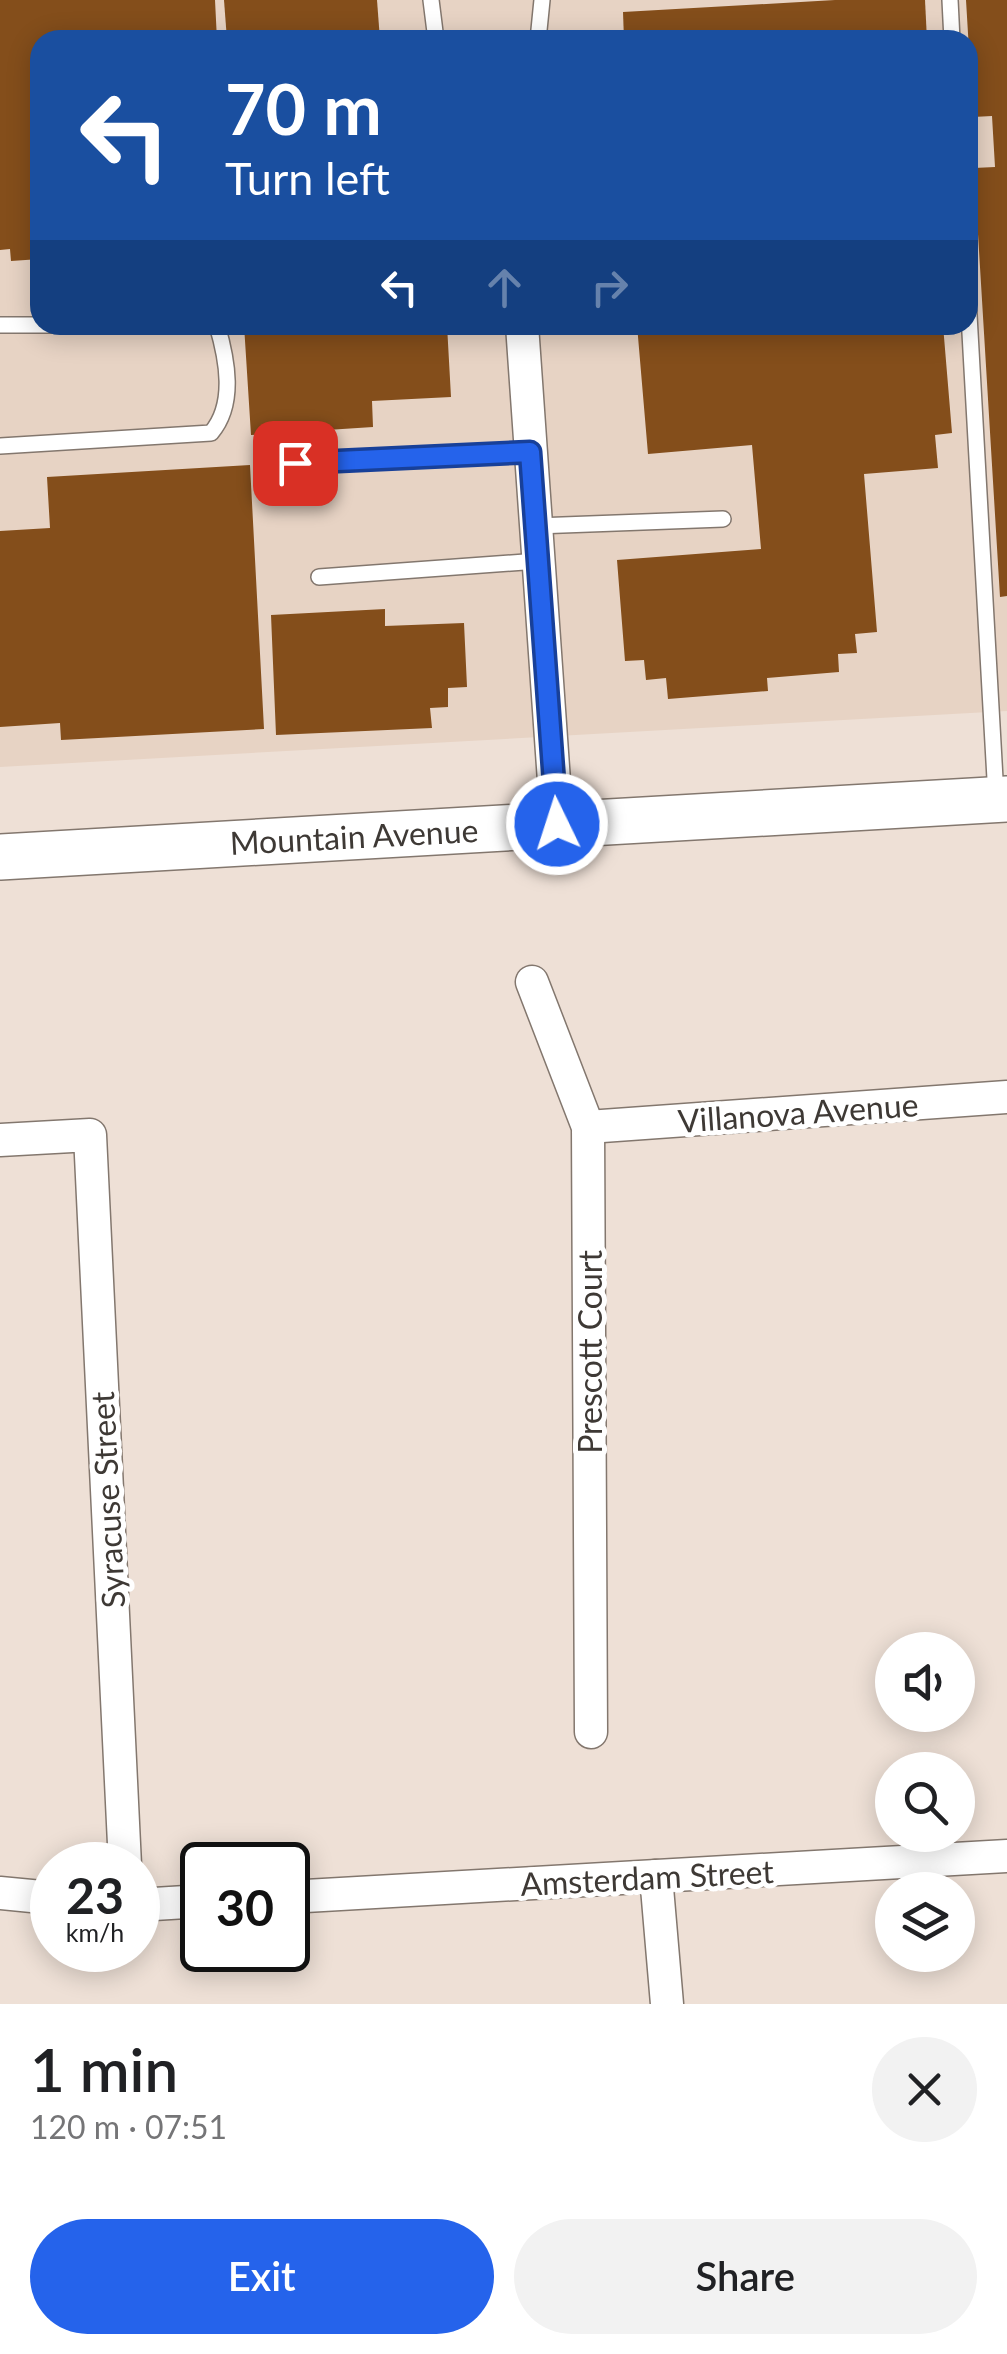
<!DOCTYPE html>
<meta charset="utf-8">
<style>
body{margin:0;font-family:Lato,sans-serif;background:#f2f2f2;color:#202124;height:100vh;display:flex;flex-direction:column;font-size:38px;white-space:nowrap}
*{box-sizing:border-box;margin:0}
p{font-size:32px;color:#757577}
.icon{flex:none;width:55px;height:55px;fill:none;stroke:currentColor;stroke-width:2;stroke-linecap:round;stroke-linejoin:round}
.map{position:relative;height:2004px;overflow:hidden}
.drawer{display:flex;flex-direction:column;background:#fff;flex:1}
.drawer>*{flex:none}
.guide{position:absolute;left:30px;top:30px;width:948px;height:305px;border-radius:30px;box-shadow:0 5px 25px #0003;background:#1a4fa0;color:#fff;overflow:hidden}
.tools{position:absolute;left:875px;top:1632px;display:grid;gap:20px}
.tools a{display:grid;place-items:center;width:100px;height:100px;border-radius:50%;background:#fff;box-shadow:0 5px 25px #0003;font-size:50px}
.speed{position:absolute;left:30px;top:1842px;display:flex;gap:20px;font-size:50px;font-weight:700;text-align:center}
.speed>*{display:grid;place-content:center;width:130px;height:130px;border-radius:50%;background:#fff;box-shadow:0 5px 25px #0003;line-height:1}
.speed small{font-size:25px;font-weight:400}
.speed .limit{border:5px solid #111;border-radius:15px;background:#fff;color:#111}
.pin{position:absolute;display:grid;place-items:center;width:85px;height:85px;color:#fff;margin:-42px;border-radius:20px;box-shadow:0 5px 15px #0006}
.me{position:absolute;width:110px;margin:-55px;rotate:356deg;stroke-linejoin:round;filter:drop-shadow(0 0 8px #0008)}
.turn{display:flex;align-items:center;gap:35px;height:210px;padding:0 30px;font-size:45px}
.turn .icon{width:130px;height:130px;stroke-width:2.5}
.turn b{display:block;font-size:70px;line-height:85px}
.lanes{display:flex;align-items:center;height:95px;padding:0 30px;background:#0003;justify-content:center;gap:50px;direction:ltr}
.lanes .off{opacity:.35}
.round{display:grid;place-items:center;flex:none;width:105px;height:105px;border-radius:52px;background:#f2f2f2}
.overview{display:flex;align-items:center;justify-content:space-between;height:170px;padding:0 30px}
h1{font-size:60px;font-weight:600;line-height:75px}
.action{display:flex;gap:20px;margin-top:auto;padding:20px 30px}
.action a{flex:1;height:115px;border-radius:60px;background:#2563eb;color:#fff;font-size:40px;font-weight:600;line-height:115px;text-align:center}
.action a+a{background:#f2f2f2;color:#202124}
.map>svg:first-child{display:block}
.built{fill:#e7d3c4;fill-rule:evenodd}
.building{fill:#844e1b}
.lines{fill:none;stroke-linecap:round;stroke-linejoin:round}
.lane-casing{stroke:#83776e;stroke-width:18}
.street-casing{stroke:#83776e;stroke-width:35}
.secondary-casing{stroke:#83776e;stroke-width:48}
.lane{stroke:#fff;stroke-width:15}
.street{stroke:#fff;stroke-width:32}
.secondary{stroke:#fff;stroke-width:45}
.route-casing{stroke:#184099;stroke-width:25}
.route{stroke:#2563eb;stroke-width:18}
.labels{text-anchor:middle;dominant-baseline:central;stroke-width:10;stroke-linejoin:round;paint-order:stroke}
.street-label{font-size:32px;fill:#3e3935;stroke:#fff}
</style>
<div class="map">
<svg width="1007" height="2004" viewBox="0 0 1007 2004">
<rect width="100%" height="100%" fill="#eee0d6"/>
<!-- built -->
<path class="built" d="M 0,0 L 1007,0 L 1007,711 L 0,767 ZM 40,40 L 968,40 L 968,325 L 40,325 Z"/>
<!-- building -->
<g class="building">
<path d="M 0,0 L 215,0 L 217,40 L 40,40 L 40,259 L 11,261 L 10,249 L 0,250 Z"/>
<path d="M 224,0 L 377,0 L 380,40 L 227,40 Z"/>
<path d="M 835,0 L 925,0 L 927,40 L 624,40 L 623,12 Z"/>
<path d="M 966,0 L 1007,0 L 1007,596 L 1000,597 L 974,168 L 995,167 L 992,116 L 973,117 Z"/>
<path d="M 244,325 L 447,325 L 451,397 L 372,401 L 373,427 L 251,435 Z"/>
<path d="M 637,325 L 943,325 L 952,433 L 935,435 L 938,468 L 864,474 L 877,632 L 855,634 L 857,653 L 838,654 L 839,672 L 767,678 L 768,691 L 668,699 L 666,678 L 646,680 L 644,660 L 625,661 L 617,560 L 761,549 L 752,445 L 648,454 Z"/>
<path d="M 250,465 L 264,729 L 61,740 L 60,723 L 0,727 L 0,531 L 50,528 L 47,477 Z"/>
<path d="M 385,609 L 385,626 L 464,623 L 467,687 L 448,688 L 448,707 L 430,708 L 432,728 L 276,735 L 271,615 Z"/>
</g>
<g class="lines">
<defs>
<g id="lane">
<path d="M 431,0 L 436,40"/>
<path d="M 950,0 L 952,40"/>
<path d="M 538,40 L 542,0"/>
<path d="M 968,297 L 996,797"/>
<path d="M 0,325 L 174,325"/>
<path d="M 0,446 L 211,433 C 236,404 227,359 217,325"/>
<path d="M 295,463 L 531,452"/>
<path d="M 536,526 L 723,519"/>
<path d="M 319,577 L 538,561"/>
</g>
<g id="street">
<path d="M 522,325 L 557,824"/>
<path d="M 532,982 L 588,1127 L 591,1732"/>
<path d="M 588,1127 L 1007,1097"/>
<path d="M 0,1140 L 90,1135 L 125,1865"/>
<path d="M 656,1876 L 667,2004"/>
<path d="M 0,1893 L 52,1898"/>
<path d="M 288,1897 L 1007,1856"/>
<path d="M 138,1905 L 202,1901"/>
</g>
<path id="secondary" d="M 0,857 L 1007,799"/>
</defs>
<!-- lane casing -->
<use href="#lane" class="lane-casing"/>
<!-- street casing -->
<use href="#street" class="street-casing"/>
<!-- secondary casing -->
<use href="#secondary" class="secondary-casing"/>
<!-- lane -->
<use href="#lane" class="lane"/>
<!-- street -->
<use href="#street" class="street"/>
<!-- secondary -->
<use href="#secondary" class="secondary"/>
</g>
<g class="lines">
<defs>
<path id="route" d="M 295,463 L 530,452 L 557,824"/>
</defs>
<!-- route casing -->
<use href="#route" class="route-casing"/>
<!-- route -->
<use href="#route" class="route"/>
</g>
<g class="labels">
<!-- street labels -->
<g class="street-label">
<text transform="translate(354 836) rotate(-3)">Mountain Avenue</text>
<text transform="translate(798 1112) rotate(-4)">Villanova Avenue</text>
<text transform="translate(589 1352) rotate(-90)">Prescott Court</text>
<text transform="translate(107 1500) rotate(-93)">Syracuse Street</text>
<text transform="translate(647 1877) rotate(-3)">Amsterdam Street</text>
</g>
</g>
</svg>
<div class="tools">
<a><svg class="icon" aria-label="sound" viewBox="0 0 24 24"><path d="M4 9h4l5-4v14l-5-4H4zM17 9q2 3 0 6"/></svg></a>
<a><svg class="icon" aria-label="search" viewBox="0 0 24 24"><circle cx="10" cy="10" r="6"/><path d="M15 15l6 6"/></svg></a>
<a><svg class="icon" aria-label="layers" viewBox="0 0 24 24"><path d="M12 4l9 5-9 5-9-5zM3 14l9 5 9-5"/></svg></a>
</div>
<div class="speed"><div>23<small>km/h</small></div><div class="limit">30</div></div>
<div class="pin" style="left:295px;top:463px;background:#d93025"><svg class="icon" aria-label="arrive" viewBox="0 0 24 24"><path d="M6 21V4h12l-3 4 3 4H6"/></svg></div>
<svg class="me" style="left:557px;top:824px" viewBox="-20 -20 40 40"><circle r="17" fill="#2563eb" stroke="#fff" stroke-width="3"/><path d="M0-11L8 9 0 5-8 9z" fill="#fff"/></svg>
<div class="guide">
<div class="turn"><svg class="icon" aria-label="left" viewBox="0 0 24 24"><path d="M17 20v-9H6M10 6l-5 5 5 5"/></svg><div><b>70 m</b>Turn left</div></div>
<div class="lanes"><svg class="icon" aria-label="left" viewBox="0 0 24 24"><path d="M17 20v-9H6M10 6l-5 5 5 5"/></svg><svg class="icon off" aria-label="ahead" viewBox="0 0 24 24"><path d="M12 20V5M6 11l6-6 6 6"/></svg><svg class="icon off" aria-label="right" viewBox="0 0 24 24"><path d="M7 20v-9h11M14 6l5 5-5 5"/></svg></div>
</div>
</div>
<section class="drawer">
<div class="overview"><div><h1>1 min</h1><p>120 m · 07:51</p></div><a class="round"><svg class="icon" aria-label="close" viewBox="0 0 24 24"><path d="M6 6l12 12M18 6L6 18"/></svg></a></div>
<div class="action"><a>Exit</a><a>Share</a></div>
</section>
